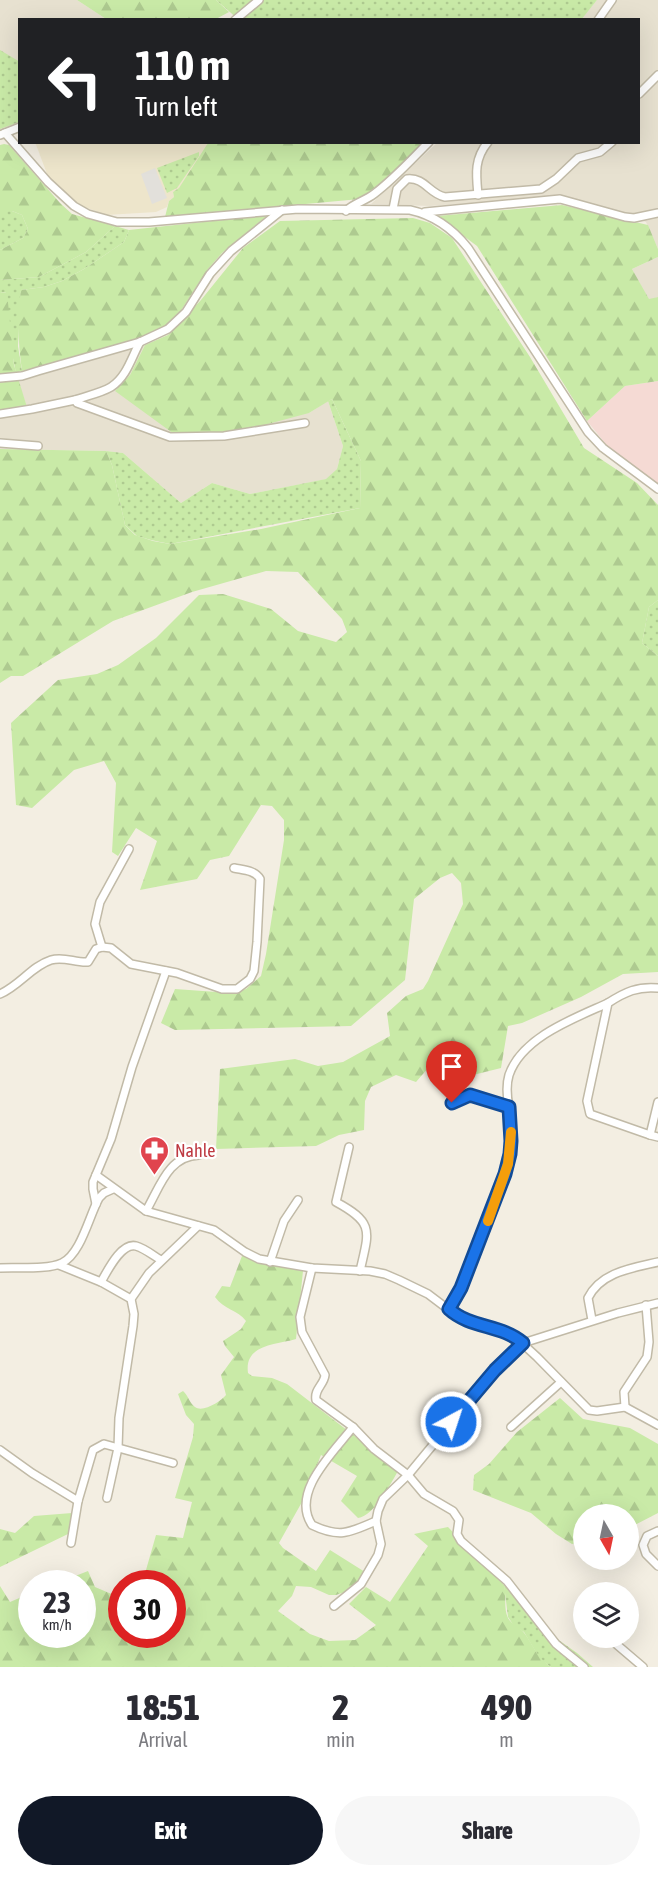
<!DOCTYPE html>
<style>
body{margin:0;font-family:"Asap Condensed",sans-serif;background:#f7f7f7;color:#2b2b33;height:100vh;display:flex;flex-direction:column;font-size:22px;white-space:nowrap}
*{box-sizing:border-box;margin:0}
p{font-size:20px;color:#7c7c81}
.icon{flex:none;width:33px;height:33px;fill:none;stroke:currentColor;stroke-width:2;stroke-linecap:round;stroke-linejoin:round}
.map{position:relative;height:1667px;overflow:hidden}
.side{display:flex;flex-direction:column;background:#fff;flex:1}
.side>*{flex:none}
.hud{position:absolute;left:18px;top:18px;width:622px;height:126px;border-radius:0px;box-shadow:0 6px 24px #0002;background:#202124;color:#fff;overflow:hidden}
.needle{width:39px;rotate:171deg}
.controls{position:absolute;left:573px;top:1504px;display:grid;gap:12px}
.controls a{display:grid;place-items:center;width:66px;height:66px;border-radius:50%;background:#fff;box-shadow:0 6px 24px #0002;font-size:30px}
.speed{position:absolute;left:18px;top:1570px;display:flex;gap:12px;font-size:30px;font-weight:700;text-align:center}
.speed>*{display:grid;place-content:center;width:78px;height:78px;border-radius:50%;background:#fff;box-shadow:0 6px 24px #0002;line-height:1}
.speed small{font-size:15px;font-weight:400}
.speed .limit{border:9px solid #d22;background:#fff;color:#111}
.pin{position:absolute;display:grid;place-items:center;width:51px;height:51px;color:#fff;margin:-62px -26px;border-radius:50% 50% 50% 0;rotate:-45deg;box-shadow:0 0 6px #0007}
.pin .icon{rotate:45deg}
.me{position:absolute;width:66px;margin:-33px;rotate:40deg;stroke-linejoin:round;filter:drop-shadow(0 0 4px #0008)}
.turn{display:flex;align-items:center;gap:21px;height:126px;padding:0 18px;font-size:27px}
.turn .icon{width:78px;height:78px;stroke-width:2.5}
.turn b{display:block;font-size:42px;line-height:51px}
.eta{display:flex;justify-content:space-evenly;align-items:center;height:102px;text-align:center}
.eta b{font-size:36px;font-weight:800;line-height:42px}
.cta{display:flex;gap:12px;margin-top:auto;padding:12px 18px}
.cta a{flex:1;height:69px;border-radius:36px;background:#111827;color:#fff;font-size:24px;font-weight:800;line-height:69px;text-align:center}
.cta a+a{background:#f7f7f7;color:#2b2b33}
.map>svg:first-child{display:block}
.residential{fill:#e7e1d0}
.education{fill:#ede5cb}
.medical{fill:#f5dad4}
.grass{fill:url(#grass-dots)}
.forest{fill:url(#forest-firs)}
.parking{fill:#e2e0db}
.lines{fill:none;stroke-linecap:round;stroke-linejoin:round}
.minor-casing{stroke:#c1baa7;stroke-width:10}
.minor{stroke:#fff;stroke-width:7}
.route-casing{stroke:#114b97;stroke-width:15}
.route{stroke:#1a73e8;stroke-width:10}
.slow{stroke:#f59e0b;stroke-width:10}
.labels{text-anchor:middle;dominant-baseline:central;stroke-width:4.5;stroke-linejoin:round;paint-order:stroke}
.health-label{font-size:18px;fill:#be3a42;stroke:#fff;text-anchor:start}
</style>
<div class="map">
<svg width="658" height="1667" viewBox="0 0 658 1667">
<defs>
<pattern id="grass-dots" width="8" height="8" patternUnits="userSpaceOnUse" patternTransform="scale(1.5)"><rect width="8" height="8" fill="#c9eaa7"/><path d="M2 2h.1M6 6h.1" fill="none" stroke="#aeca90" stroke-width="1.8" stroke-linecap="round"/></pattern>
<pattern id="forest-firs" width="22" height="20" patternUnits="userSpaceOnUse" patternTransform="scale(1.5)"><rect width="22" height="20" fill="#c9eaa7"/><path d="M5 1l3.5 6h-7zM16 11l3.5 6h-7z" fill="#aeca90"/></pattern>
</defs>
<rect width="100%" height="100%" fill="#f3eee2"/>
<!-- residential -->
<g class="residential">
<path d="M 0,0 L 77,0 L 106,19 L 20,20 L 19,124 L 0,132 Z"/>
<path d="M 597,0 L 658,0 L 658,249 L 646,222 L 566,196 L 430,206 L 371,204 L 437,143 L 639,142 L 639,20 L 581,19 Z"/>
<path d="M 658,257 L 658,297 L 649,300 L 632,269 Z"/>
<path d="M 145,345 L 130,375 L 309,413 L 328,401 L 343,446 L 337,469 L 327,479 L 250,494 L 212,483 L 181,503 L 123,453 L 106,451 L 0,449 L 0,410 L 27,407 L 18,381 Z"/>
</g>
<!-- education -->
<path class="education" d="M 35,142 L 207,143 L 207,147 L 179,189 L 173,192 L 174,197 L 169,201 L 167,207 L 156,212 L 106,215 L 74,203 L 49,179 Z"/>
<!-- medical -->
<path class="medical" d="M 658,381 L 658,489 L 611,450 L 587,421 L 625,386 Z"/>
<!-- grass -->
<g class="grass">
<path d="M 216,0 L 597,0 L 581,20 L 238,19 Z"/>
<path d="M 0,50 L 20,62 L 19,122 L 0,129 Z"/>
<path d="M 199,152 L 199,156 L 177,188 L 167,193 L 157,168 Z"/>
<path d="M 0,211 L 12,211 L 22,215 L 28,229 L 23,238 L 0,250 Z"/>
<path d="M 115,226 L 129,230 L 124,242 L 84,269 L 62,281 L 44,287 L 21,290 L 18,346 L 22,371 L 16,373 L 12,353 L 6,292 L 0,293 L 0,280 L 39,277 L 86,252 Z"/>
<path d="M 332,399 L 361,461 L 360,508 L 170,544 L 151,540 L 137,536 L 125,525 L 112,465 L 106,451 L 123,453 L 181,503 L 212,483 L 250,494 L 326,479 L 337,469 L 343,446 L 328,401 Z"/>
<path d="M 658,600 L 658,656 L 642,643 L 649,607 Z"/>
<path d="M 504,1585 L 546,1631 L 577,1653 L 593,1667 L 551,1667 L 540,1659 L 524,1632 L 514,1626 L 508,1617 Z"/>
</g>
<!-- forest -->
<g class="forest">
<path d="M 77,0 L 216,0 L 229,12 L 216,19 L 106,19 Z"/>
<path d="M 208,143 L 425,143 L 382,182 L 360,199 L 165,217 L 169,201 L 174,197 L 173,192 L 179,188 Z"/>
<path d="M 4,144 L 9,145 L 60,203 L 72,214 L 115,226 L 86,252 L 39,277 L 0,280 L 0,250 L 23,238 L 28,229 L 22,215 L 12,211 L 0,211 L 0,145 Z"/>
<path d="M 562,205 L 648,225 L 658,249 L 658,257 L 632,269 L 649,299 L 658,297 L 658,381 L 625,386 L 587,421 L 477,246 L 437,216 Z"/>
<path d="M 268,215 L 222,253 L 208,269 L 178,315 L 164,327 L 135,340 L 22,371 C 18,343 17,318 21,290 L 44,287 L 62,281 L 84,269 L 124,242 L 129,230 Z"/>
<path d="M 413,218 L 430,223 L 452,238 L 530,357 L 584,448 L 637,483 L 658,505 L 658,600 L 649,607 L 642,643 L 658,656 L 658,972 L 623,974 L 581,997 L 522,1023 L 508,1026 L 501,1068 L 473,1075 L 436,1059 L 416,1082 L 396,1075 L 371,1087 L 365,1101 L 364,1130 L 339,1135 L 316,1146 L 216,1149 L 220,1069 L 295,1059 L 318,1066 L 343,1062 L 390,1036 L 387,1013 L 406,996 L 423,989 L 428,981 L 463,904 L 461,883 L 452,873 L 440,878 L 414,899 L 405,980 L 351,1026 L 175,1030 L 161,1023 L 175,989 L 231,993 L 246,989 L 261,976 L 266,954 L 284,840 L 284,820 L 272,806 L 261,805 L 229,856 L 210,860 L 197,879 L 140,890 L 157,841 L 136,828 L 118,856 L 112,852 L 116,783 L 104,761 L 74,770 L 32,808 L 16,805 L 11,723 L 58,680 L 97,674 L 118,665 L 156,638 L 199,595 L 223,594 L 271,609 L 298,631 L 336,642 L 347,632 L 342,619 L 298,572 L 266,571 L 192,592 L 113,621 L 23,676 L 11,676 L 0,683 L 0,449 L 106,451 L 112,465 L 125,525 L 135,535 L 153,541 L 170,544 L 261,529 L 360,508 L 361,461 L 332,399 L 309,413 L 242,431 L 174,434 L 115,391 L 130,375 L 145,345 L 168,335 L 201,300 L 243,248 L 280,221 Z"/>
<path d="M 7,292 L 14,365 L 27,407 L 0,410 L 0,293 Z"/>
<path d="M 242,1256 L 303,1271 L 296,1339 C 276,1345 244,1344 248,1373 L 252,1376 L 272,1378 L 287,1384 L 382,1457 L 400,1468 C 391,1482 375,1516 358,1518 L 341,1501 L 357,1476 L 321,1455 L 302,1502 L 279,1543 L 283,1548 L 316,1571 L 330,1550 L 365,1572 L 365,1577 L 348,1591 L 336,1595 L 329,1595 L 311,1587 L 296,1586 L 292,1596 L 278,1611 L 310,1634 L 329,1641 L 355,1640 L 376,1625 L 349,1604 L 366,1587 L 390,1602 L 428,1546 L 414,1534 L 448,1527 L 504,1585 C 507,1595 503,1608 508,1618 C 512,1625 520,1627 525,1634 C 535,1648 536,1656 551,1667 L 0,1667 L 0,1586 L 10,1602 L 31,1593 L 32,1635 L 82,1635 L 82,1584 L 55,1584 L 88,1571 L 95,1587 L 121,1598 L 122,1635 L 172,1635 L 172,1584 L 142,1584 L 156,1535 L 183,1538 L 192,1502 L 175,1498 L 193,1437 L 194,1424 L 186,1415 L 178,1394 L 183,1391 C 188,1395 190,1404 195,1407 C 203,1413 221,1401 226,1395 L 221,1375 L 234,1357 L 225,1346 L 223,1341 L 241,1329 L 246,1321 C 238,1310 223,1309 215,1297 L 222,1286 L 230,1287 Z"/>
<path d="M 560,1398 L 583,1419 L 630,1428 L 658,1444 L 658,1513 L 629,1528 L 628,1515 L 584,1515 L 583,1542 L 572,1544 L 556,1534 L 531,1513 L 473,1490 L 474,1475 L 489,1464 L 517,1432 Z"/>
<path d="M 72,1513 L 68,1534 L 0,1567 L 0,1529 L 15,1533 L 34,1516 Z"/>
</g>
<!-- parking -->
<path class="parking" d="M 155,168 L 167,198 L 152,204 L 141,174 Z"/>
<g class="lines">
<defs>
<g id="minor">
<path d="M 235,20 L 259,0"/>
<path d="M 598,20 L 612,0"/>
<path d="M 639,94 L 658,75"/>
<path d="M 5,133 L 20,127"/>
<path d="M 0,135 L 5,133 L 48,182 L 74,206 L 88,214 L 117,222 L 149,222 L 298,209 L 410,210 C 433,215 453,229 468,248 L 588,432 L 603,448 L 658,489"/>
<path d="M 478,195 C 476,174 474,159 488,142"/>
<path d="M 393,209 L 397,189 L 407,179 C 425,177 429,194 445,197 L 541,189 L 556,179 L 578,158 L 600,152 L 612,142"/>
<path d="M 346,211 C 354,203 365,201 374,194 C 394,179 411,160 429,142"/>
<path d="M 425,212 L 560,199 L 625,217 L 634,218 L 658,213"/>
<path d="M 140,342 C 132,356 127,377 111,387 C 101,393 86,396 75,400 L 77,403 L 170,437 L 224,436 L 305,423"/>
<path d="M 0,378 L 22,376 L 38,371 L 140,342 L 168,329 L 186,312 L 210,274 L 231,251 L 282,210"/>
<path d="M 0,414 L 32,409 L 75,400"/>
<path d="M 0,443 L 38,446"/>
<path d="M 102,947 L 95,924 L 100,902 L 129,849"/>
<path d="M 0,994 C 19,986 32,966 51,960 C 64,956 75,963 88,962 L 96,949 L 102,947 L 111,948 L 131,964 L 177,973 L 222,989 L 237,989 L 250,979 L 254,971 L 257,942 L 260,879 C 255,870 243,870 234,868"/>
<path d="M 658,1102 L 650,1135 L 658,1137"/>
<path d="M 509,1107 C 507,1097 506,1085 509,1075 C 522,1037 575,1018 608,1003"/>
<path d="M 650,1135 L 590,1114 L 587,1101 L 608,1003 C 625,992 638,986 658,988"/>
<path d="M 349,1147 L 336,1202 C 375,1223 369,1231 360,1271"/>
<path d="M 96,1175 L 146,1211 L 214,1230 L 245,1252 L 259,1259 L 312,1268 L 370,1271 L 385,1274 L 399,1280 L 428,1294 L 461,1319 L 512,1334 L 537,1357 L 589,1410 L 597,1411 L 625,1407 L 658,1425"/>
<path d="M 96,1204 L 93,1189 L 93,1182 L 111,1139 L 132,1067 L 166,971"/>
<path d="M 146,1211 C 160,1187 168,1156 199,1155"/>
<path d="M 270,1262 L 284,1221 L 298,1200"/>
<path d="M 59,1265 L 101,1282 L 131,1299"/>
<path d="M 0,1268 C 17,1267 47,1270 62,1263 C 81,1254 89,1216 99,1198 L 104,1193 L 113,1189"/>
<path d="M 312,1268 L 300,1317 L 302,1332 L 325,1375 C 324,1385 314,1389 316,1400 L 353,1427 L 374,1449 L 408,1475 L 424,1494 L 453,1511 L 459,1520 L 457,1534 L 461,1541 L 507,1581 L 556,1644 L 584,1667"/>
<path d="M 101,1282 C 107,1272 121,1242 136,1246 C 144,1248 154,1256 161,1260"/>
<path d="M 449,1309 L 461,1288 L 505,1174 L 511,1141 L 509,1107 L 470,1095 L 452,1103"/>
<path d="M 592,1320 L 588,1298 C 601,1272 632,1268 658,1262"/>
<path d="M 625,1407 L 624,1392 L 647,1357 L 649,1342 L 646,1305"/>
<path d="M 353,1427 C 334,1452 290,1492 312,1525 C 339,1538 349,1533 376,1521"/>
<path d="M 511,1427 L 561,1382"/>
<path d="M 0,1450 L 32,1473 L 78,1501"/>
<path d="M 107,1498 L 118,1448 L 119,1418 L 133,1326 L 134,1314 L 131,1299 L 149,1273 L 198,1226"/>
<path d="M 658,1531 L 647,1536 L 643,1545 L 646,1554 L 658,1566"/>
<path d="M 71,1543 L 78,1501 L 93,1450 L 104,1444 L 173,1463"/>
<path d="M 334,1606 L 361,1584 L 378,1555 L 381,1544 L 376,1521 L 378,1511 L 383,1499 L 408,1475 L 495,1370 L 523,1343 L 618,1313 L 658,1303"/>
<path d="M 609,1638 L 643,1667"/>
</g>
</defs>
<!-- minor casing -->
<use href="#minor" class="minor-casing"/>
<!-- minor -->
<use href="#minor" class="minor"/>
</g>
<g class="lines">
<defs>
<path id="route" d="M 451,1422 L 495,1370 L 523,1343 C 501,1324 471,1329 449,1309 L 461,1288 L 505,1174 L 510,1154 L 511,1141 L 509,1107 L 470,1095 L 452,1103"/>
</defs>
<!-- route casing -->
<use href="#route" class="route-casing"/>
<!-- route -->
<use href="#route" class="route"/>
<!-- slow -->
<path class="slow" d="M 488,1221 L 508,1164 L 511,1132"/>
</g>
<!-- icons -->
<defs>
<symbol id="pharmacy-pin" viewBox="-11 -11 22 30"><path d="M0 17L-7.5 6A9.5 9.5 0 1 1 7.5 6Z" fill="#e0444e" stroke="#fff"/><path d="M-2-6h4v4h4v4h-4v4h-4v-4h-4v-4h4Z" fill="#fff"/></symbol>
</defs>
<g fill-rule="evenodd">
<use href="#pharmacy-pin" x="138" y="1134" width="33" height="45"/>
</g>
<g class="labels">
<!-- health labels -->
<g class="health-label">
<text x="175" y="1150">Nahle</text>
</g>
</g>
</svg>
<div class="controls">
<a><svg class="needle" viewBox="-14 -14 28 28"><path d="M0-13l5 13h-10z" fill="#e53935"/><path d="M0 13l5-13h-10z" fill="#7c7c81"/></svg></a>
<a><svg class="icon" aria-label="layers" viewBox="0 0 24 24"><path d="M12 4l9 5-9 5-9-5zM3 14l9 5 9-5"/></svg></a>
</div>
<div class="speed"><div>23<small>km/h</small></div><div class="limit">30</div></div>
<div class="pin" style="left:452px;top:1103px;background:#d93025"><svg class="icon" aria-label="arrive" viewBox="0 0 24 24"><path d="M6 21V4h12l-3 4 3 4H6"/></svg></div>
<svg class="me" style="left:451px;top:1422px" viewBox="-20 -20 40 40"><circle r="17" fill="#1a73e8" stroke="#fff" stroke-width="3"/><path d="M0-11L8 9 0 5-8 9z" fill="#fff"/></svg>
<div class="hud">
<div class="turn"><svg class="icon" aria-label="left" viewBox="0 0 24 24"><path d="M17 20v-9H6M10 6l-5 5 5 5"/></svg><div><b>110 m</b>Turn left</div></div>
</div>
</div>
<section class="side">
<div class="eta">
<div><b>18:51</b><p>Arrival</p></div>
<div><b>2</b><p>min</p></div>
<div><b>490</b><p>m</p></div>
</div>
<div class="cta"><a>Exit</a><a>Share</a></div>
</section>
